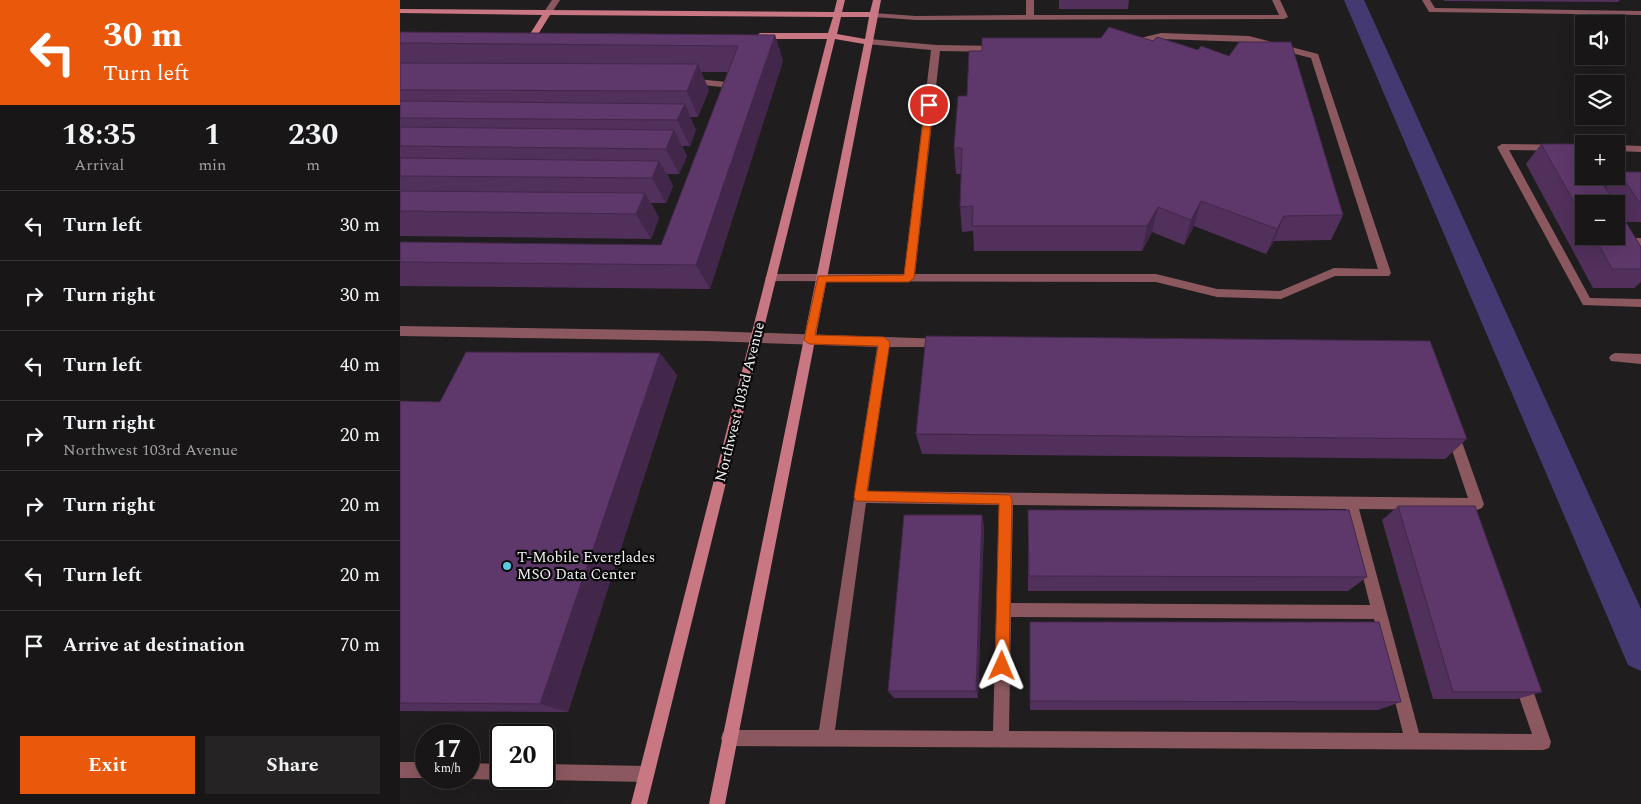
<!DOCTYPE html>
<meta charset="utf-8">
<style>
body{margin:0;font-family:Spectral,serif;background:#252323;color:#f1f3f6;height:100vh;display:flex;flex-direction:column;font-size:19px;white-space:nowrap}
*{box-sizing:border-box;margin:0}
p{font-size:16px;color:#9f9fa1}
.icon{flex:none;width:28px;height:28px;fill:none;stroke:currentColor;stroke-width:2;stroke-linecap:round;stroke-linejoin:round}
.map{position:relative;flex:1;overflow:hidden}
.sheet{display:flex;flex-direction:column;background:#181616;width:400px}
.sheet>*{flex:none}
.banner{background:#ea580c;color:#fff;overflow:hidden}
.fabs{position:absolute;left:1175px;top:15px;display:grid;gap:10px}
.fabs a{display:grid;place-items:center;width:50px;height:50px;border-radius:0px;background:#181616;box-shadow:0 5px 20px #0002,0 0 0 1px #363535;font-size:25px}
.speed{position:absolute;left:15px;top:724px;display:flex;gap:10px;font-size:25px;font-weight:700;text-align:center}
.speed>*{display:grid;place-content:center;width:65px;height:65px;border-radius:50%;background:#181616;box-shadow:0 5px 20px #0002,0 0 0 1px #363535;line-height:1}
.speed small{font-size:12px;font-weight:400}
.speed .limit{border:2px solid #111;border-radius:8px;background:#fff;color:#111}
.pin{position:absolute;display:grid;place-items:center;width:42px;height:42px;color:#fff;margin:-21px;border:2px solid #fff;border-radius:50%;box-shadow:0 1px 5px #0007}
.me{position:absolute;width:55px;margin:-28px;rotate:1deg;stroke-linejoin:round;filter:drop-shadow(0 0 4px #0008)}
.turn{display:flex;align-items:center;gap:18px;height:105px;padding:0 20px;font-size:22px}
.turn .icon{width:65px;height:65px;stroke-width:2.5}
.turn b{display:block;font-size:35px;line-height:42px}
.eta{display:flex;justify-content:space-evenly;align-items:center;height:85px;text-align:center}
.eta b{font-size:30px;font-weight:700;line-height:35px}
.primary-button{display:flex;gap:10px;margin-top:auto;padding:10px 20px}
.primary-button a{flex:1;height:58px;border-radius:0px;background:#ea580c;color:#fff;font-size:20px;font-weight:700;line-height:58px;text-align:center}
.primary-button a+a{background:#252323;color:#f1f3f6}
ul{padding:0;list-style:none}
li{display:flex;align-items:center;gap:15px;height:70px;padding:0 20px;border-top:1px solid #363535}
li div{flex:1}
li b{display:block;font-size:19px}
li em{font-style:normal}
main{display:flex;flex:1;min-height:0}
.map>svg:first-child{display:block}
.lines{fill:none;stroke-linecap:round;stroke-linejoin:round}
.canal{fill:#453971;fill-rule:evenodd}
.lane{fill:#8b585f;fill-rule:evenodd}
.secondary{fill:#ca7784;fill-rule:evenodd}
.wall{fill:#51305b;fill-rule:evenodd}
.shaded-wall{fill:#42274a}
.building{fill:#5e386a;stroke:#42274a}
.route{fill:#ea580c;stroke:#983908}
.poi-dot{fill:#55cae0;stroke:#090808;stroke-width:2}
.labels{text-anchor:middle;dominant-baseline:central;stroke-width:4.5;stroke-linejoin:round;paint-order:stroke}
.street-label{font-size:15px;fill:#f4f3f3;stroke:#090808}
.poi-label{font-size:15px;fill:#f4f3f3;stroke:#090808;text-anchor:start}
</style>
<main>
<section class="sheet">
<div class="banner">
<div class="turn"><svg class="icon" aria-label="left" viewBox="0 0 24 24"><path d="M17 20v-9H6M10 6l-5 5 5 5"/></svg><div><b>30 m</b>Turn left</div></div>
</div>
<div class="eta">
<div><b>18:35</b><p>Arrival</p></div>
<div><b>1</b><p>min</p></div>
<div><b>230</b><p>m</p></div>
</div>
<ul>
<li><svg class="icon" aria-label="left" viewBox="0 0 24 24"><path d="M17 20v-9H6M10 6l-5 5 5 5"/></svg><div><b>Turn left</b></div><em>30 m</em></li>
<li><svg class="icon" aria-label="right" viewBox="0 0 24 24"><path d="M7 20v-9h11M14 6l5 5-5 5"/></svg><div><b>Turn right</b></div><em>30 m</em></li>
<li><svg class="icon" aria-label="left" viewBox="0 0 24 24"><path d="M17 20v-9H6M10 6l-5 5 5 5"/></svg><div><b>Turn left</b></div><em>40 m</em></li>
<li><svg class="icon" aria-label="right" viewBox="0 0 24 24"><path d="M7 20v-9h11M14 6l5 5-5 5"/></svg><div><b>Turn right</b><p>Northwest 103rd Avenue</p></div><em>20 m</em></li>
<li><svg class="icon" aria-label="right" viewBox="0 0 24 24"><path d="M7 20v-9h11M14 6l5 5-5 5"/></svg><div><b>Turn right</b></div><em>20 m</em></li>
<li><svg class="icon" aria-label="left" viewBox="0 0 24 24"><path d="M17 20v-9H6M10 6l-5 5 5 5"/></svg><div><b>Turn left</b></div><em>20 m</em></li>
<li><svg class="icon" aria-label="arrive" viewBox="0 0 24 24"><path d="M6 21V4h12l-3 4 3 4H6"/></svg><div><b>Arrive at destination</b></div><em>70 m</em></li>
</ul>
<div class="primary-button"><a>Exit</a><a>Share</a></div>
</section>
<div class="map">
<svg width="1241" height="804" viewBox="0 0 1241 804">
<rect width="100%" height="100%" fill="#201d1e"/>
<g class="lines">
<!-- canal -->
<path class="canal" d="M 944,0 L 964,0 L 1241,609 L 1241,671 L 1228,665 Z"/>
<!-- lane -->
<g class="lane">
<path d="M 152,0 L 160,0 L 151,14 L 145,14 L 144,12 Z"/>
<path d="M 626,0 L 634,0 L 634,15 L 879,15 L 872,0 L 880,0 L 888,17 L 884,19 L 516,20 L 474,17 L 470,15 L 474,13 L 516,16 L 626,15 Z"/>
<path d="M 1022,0 L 1030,0 L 1035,8 L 1241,11 L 1241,15 L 1032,12 L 1029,12 Z"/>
<path d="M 761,33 L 849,36 L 918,54 L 991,273 L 989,276 L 935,276 L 881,299 L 817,297 L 756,282 L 367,281 L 365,278 L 371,274 L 504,274 L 531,50 L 466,44 L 465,42 L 469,39 L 536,45 L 599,46 L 603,49 L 599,52 L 540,51 L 515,274 L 756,274 L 817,289 L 880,291 L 934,268 L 978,269 L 911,58 L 849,42 L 761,39 L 728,45 L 724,42 Z"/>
<path d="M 287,78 L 327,82 L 334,90 L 330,99 L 324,99 L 324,90 L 321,87 L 284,83 L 284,79 Z"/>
<path d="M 1102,144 L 1184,145 L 1184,151 L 1109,150 L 1190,298 L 1241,299 L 1241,307 L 1183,305 L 1097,147 Z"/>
<path d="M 1216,145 L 1241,146 L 1241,152 L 1216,151 Z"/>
<path d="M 1186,179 L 1241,180 L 1241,186 L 1182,184 L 1181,182 Z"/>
<path d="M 1221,238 L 1241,238 L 1241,246 L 1217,245 L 1216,242 L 1217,239 Z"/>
<path d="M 0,326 L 308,331 L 545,339 L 547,342 L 545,345 L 541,347 L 489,347 L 468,491 L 1068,498 L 1046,432 L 1047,428 L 1052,426 L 1057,428 L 1084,504 L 1082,508 L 1077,510 L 959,509 L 1019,733 L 1132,734 L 1114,682 L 1116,676 L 1122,674 L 1128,676 L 1151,742 L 1149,748 L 1143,750 L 329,746 L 323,744 L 321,738 L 323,732 L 329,730 L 419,730 L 477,347 L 308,341 L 0,336 ZM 466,503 L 599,505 L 593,731 L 435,730 ZM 613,505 L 946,509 L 970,605 L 611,603 ZM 611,617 L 974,619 L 1003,733 L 609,731 Z"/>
<path d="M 1215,353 L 1241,354 L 1241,364 L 1211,361 L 1209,358 L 1211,355 Z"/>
<path d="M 0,762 L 26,762 L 26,778 L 28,778 L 0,778 Z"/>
<path d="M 69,763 L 101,764 L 101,778 L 107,778 L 101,780 L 69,779 L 65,778 L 69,778 Z"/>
<path d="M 144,764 L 246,766 L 252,768 L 254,774 L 252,780 L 246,782 L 144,780 L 138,778 L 144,778 Z"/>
</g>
<!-- secondary -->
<path class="secondary" d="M 437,0 L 445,0 L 442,12 L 470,12 L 473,0 L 481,0 L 325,804 L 309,804 L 464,44 L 435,39 L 247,804 L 231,804 L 427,39 L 360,39 L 356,36 L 360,33 L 428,33 L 433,17 L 150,15 L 137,36 L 134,37 L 130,34 L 142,15 L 0,13 L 0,9 L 434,12 ZM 441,17 L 469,17 L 465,39 L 437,34 Z"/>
</g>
<!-- wall -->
<g class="wall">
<path d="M 659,0 L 729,0 L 728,9 L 659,9 Z"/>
<path d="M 1044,0 L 1220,0 L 1218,2 L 1044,1 Z"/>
<path d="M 0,32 L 375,35 L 383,61 L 310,289 L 0,286 L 0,242 L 261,245 L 328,72 L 301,72 L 309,90 L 298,117 L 290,117 L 296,130 L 290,146 L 282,146 L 287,156 L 279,174 L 267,174 L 273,186 L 266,203 L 251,203 L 259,218 L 251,239 L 0,236 Z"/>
<path d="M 558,96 L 943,215 L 931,240 L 874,241 L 866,254 L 794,226 L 784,245 L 752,232 L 742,251 L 574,251 L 573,231 L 562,232 L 560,207 L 561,174 L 556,174 L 554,148 Z"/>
<path d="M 1141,144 L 1205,188 L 1215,176 L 1216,176 L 1219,172 L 1241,172 L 1241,222 L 1226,222 L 1241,247 L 1241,282 L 1234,288 L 1193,288 L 1126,164 ZM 1184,204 L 1216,204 L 1216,236 L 1184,236 Z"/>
<path d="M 260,353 L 277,375 L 168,712 L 0,711 L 0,401 L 40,402 Z"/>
<path d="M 516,434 L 1067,439 L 1045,459 L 522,454 Z"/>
<path d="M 998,506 L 1142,692 L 1117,699 L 1033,699 L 982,520 Z"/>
<path d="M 628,510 L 967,577 L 948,591 L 628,591 Z"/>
<path d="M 582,515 L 584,528 L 578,698 L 494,698 L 488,691 Z"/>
<path d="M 630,622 L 1001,702 L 978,710 L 630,710 Z"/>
</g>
<!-- shaded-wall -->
<g class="shaded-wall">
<path d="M 375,35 L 383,61 L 310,289 L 296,265 Z"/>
<path d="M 298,64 L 309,90 L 298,117 L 287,91 Z"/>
<path d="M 285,104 L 296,130 L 290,146 L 277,120 Z"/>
<path d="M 274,130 L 287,156 L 279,174 L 266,149 Z"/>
<path d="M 259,161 L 273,186 L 266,203 L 252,178 Z"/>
<path d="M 245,193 L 259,218 L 251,239 L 236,214 Z"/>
<path d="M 801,201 L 794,226 L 784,245 L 791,220 Z"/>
<path d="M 758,207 L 752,232 L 742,251 L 747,226 Z"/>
<path d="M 884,216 L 874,241 L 866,254 L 877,229 Z"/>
<path d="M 260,353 L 277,375 L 168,712 L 140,704 Z"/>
<path d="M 582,515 L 584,528 L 578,698 L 576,691 Z"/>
</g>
<!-- building -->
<g class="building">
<path d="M 709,27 L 753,41 L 757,37 L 798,50 L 801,46 L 829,56 L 839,42 L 891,42 L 943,215 L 884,216 L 877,229 L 801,201 L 791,220 L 758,207 L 747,226 L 572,226 L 573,206 L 560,207 L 562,148 L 554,148 L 558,96 L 567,96 L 569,51 L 582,51 L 582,38 L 701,38 Z"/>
<path d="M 0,32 L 375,35 L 296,265 L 0,262 L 0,242 L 261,245 L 338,46 L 0,43 Z"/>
<path d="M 0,63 L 298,64 L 287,91 L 0,90 Z"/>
<path d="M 0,101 L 285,104 L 277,120 L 0,118 Z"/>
<path d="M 0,127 L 274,130 L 266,149 L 0,146 Z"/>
<path d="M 1141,144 L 1178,144 L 1184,154 L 1184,176 L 1198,176 L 1215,204 L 1184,204 L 1184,219 Z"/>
<path d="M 0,158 L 259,161 L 252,178 L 0,176 Z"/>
<path d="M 1219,172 L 1241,172 L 1241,202 L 1239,202 Z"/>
<path d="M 0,191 L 245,193 L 236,214 L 0,211 Z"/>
<path d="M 1216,206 L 1241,247 L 1241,269 L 1212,269 L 1194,236 L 1216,236 Z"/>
<path d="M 526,336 L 1030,341 L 1067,439 L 516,434 Z"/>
<path d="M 66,352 L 260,353 L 140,704 L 0,703 L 0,401 L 40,402 Z"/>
<path d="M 998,506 L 1075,506 L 1142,692 L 1053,692 Z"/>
<path d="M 628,510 L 949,510 L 967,577 L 629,576 Z"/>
<path d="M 504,515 L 582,515 L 576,691 L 488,691 Z"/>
<path d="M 630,622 L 979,622 L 1001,702 L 630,701 Z"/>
</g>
<!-- route -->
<path class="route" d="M 529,103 L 533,105 L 514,278 L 509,282 L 426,282 L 415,335 L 484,337 L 490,342 L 467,491 L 610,495 L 612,499 L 609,666 L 607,671 L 602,673 L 597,671 L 595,666 L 599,504 L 456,501 L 454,497 L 478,346 L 409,344 L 404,340 L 418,276 L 504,275 L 525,105 Z"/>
<!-- markers -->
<circle class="poi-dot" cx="107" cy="566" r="5"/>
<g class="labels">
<!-- street labels -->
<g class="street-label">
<text transform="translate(340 402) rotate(-76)">Northwest 103rd Avenue</text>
</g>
<!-- poi labels -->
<g class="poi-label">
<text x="117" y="557">T-Mobile Everglades<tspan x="117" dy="17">MSO Data Center</tspan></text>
</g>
</g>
</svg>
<div class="fabs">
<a><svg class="icon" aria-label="sound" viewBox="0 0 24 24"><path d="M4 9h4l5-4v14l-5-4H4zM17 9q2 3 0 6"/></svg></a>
<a><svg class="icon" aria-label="layers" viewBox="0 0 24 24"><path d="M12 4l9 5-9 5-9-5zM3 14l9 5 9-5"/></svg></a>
<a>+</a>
<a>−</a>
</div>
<div class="speed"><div>17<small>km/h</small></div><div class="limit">20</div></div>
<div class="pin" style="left:529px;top:105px;background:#d93025"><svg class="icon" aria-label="arrive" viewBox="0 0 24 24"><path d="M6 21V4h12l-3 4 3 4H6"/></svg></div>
<svg class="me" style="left:602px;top:666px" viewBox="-20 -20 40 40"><path d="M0-17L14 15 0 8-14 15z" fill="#ea580c" stroke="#fff" stroke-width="4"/></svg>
</div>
</main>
